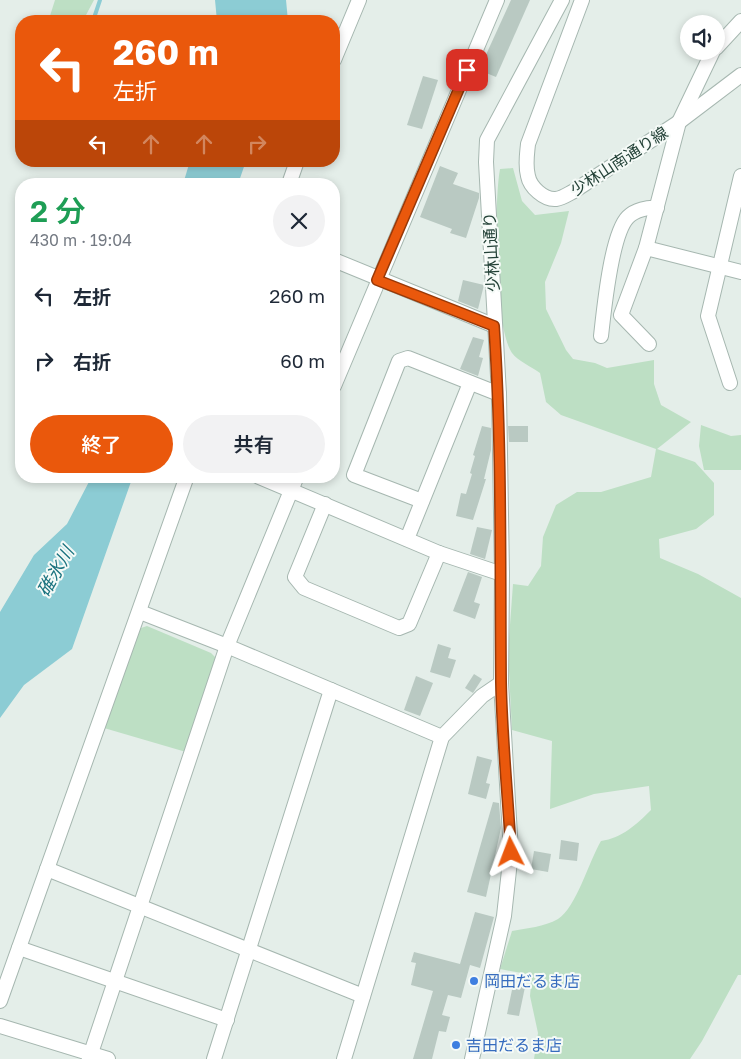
<!DOCTYPE html>
<html lang="ja">
<meta charset="utf-8">
<style>
body{margin:0;font-family:"Golos Text","Noto Sans JP",sans-serif;background:#f2f2f3;color:#1f2937;height:100vh;display:flex;flex-direction:column;font-size:19px;white-space:nowrap}
*{box-sizing:border-box;margin:0}
p{font-size:16px;color:#747a83}
.icon{flex:none;width:28px;height:28px;fill:none;stroke:currentColor;stroke-width:2;stroke-linecap:round;stroke-linejoin:round}
.map{position:relative;flex:1;overflow:hidden}
.side{position:absolute;left:15px;top:178px;width:325px;height:305px;display:flex;flex-direction:column;background:#fff;border-radius:20px;box-shadow:0 2px 8px #0003}
.side>*{flex:none}
.banner{position:absolute;left:15px;top:15px;width:325px;height:152px;border-radius:20px;box-shadow:0 2px 8px #0003;background:#ea580c;color:#fff;overflow:hidden}
.tools{position:absolute;left:680px;top:15px;display:grid;gap:10px}
.tools a{display:grid;place-items:center;width:45px;height:45px;border-radius:50%;background:#fff;box-shadow:0 2px 8px #0003;font-size:25px}
.pin{position:absolute;display:grid;place-items:center;width:42px;height:42px;color:#fff;margin:-21px;border-radius:10px;box-shadow:0 2px 8px #0006}
.me{position:absolute;width:55px;margin:-28px;rotate:357deg;stroke-linejoin:round;filter:drop-shadow(0 0 4px #0008)}
.turn{display:flex;align-items:center;gap:18px;height:105px;padding:0 15px;font-size:22px}
.turn .icon{width:65px;height:65px;stroke-width:2.5}
.turn b{display:block;font-size:35px;line-height:42px}
.lanes{display:flex;align-items:center;height:48px;padding:0 15px;background:#0003;justify-content:center;gap:25px;direction:ltr}
.lanes .off{opacity:.35}
.round{display:grid;place-items:center;flex:none;width:52px;height:52px;border-radius:26px;background:#f2f2f3}
.overview{display:flex;align-items:center;justify-content:space-between;height:85px;padding:0 15px}
h1{font-size:30px;font-weight:600;line-height:38px;color:#1e9e55}
.cta{display:flex;gap:10px;margin-top:auto;padding:10px 15px}
.cta a{flex:1;height:58px;border-radius:30px;background:#ea580c;color:#fff;font-size:20px;font-weight:600;line-height:58px;text-align:center}
.cta a+a{background:#f2f2f3;color:#1f2937}
ul{padding:0;list-style:none}
li{display:flex;align-items:center;gap:15px;height:65px;padding:0 15px}
li div{flex:1}
li b{display:block;font-size:19px}
li em{font-style:normal}
.map>svg:first-child{display:block}
.green{fill:#bddfc4}
.water{fill:#8cccd4}
.lines{fill:none;stroke-linecap:round;stroke-linejoin:round}
.stream{stroke:#8cccd4;stroke-width:4}
.building{fill:#b9c9c2}
.minor-casing{stroke:#a6b7b0;stroke-width:16}
.minor{stroke:#fff;stroke-width:14}
.route-casing{stroke:#983908;stroke-width:12}
.route{stroke:#ea580c;stroke-width:9}
.shop-dot{fill:#3f7fe0;stroke:#f5faf7;stroke-width:2}
.labels{text-anchor:middle;dominant-baseline:central;stroke-width:4;stroke-linejoin:round;paint-order:stroke}
.street-label{font-size:16px;fill:#234137;stroke:#f5faf7}
.shop-label{font-size:16px;fill:#366cbe;stroke:#f5faf7;text-anchor:start}
.water-label{font-size:18px;font-style:italic;fill:#1b737f;stroke:#f5faf7}
</style>
<div class="map">
<svg width="741" height="1059" viewBox="0 0 741 1059">
<rect width="100%" height="100%" fill="#e4eee9"/>
<!-- green -->
<g class="green">
<path d="M 55,0 L 94,0 L 86,15 L 75,18 L 66,16 L 60,21 L 49,19 Z"/>
<path d="M 513,168 L 522,201 L 535,215 L 569,211 L 561,243 L 545,282 L 546,309 L 566,350 L 573,359 L 595,363 L 607,368 L 654,360 L 654,384 L 661,405 L 691,422 L 657,449 L 695,462 L 714,483 L 714,515 L 696,529 L 659,539 L 660,558 L 698,574 L 741,598 L 741,975 L 738,975 L 702,1041 L 690,1059 L 534,1059 L 538,1033 L 530,996 L 532,975 L 500,969 L 512,931 C 527,928 544,927 558,919 C 576,908 589,861 601,841 C 622,838 636,825 651,810 L 649,786 L 594,794 L 550,809 L 552,741 L 512,730 L 508,652 L 513,584 L 528,586 L 541,566 L 543,537 L 556,505 L 577,492 L 601,492 L 651,477 L 656,449 L 561,415 L 546,402 L 540,373 C 532,367 518,361 512,353 C 494,326 494,202 500,169 Z"/>
<path d="M 701,425 L 731,436 L 741,435 L 741,470 L 704,470 L 699,446 Z"/>
<path d="M 147,626 L 211,653 L 218,660 L 186,752 L 104,728 L 138,629 Z"/>
</g>
<!-- water -->
<g class="water">
<path d="M 215,0 L 286,0 L 288,21 L 217,21 Z"/>
<path d="M 190,161 L 246,161 L 238,184 L 183,184 Z"/>
<path d="M 92,476 L 133,476 L 72,649 L 24,685 L 0,718 L 0,612 L 34,555 L 67,524 Z"/>
</g>
<g class="lines">
<!-- stream -->
<g class="stream">
<path d="M 38,21 L 40,21"/>
<path d="M 93,21 L 100,0"/>
</g>
</g>
<!-- building -->
<g class="building">
<path d="M 511,0 L 530,0 L 496,77 L 479,70 Z"/>
<path d="M 423,76 L 438,80 L 422,129 L 407,125 Z"/>
<path d="M 440,166 L 458,173 L 453,184 L 479,193 L 479,198 L 466,238 L 450,233 L 452,229 L 420,217 Z"/>
<path d="M 463,280 L 484,285 L 478,309 L 458,301 Z"/>
<path d="M 473,337 L 484,340 L 479,357 L 483,358 L 478,376 L 460,369 Z"/>
<path d="M 482,426 L 491,428 L 491,450 L 484,479 L 486,479 L 473,520 L 456,516 L 461,493 L 466,494 L 472,474 L 470,473 L 475,456 L 473,455 Z"/>
<path d="M 508,426 L 528,426 L 528,442 L 509,442 Z"/>
<path d="M 477,527 L 492,530 L 485,559 L 470,554 Z"/>
<path d="M 468,572 L 482,577 L 474,602 L 480,604 L 475,619 L 453,611 Z"/>
<path d="M 438,644 L 451,648 L 448,658 L 456,660 L 450,678 L 430,672 Z"/>
<path d="M 474,674 L 482,679 L 473,693 L 465,688 Z"/>
<path d="M 416,676 L 433,683 L 420,716 L 404,710 Z"/>
<path d="M 477,756 L 492,760 L 486,783 L 490,784 L 486,799 L 468,794 Z"/>
<path d="M 493,802 L 499,803 L 501,828 L 486,897 L 467,892 Z"/>
<path d="M 561,840 L 579,843 L 577,861 L 559,859 Z"/>
<path d="M 534,851 L 551,854 L 548,872 L 531,869 Z"/>
<path d="M 475,912 L 494,917 L 480,968 L 470,965 L 461,998 L 448,995 L 442,1015 L 450,1017 L 446,1032 L 439,1031 L 432,1059 L 413,1059 L 433,991 L 411,985 L 416,963 L 411,962 L 414,952 L 460,964 Z"/>
<path d="M 513,985 L 525,987 L 519,1016 L 507,1014 Z"/>
</g>
<g class="lines">
<defs>
<g id="minor">
<path d="M 582,0 L 528,144 C 527,155 525,165 528,176 C 530,187 544,200 556,199 C 563,198 568,194 574,191 L 679,122 L 741,75"/>
<path d="M 716,48 L 741,21"/>
<path d="M 334,60 L 359,0"/>
<path d="M 289,184 L 297,161"/>
<path d="M 646,248 L 741,272"/>
<path d="M 334,260 L 495,326"/>
<path d="M 601,336 C 604,310 611,234 628,217 C 635,210 648,207 657,208"/>
<path d="M 649,344 L 621,315 L 646,248 L 679,122 L 713,51"/>
<path d="M 730,383 L 708,316 L 741,176"/>
<path d="M 334,386 L 497,0"/>
<path d="M 257,476 L 439,553 L 502,574"/>
<path d="M 422,501 L 354,475 L 399,361 L 408,358 L 499,394"/>
<path d="M 325,504 L 295,577 L 304,588 L 399,628 L 409,624 L 439,553"/>
<path d="M 407,539 L 470,383"/>
<path d="M 140,612 L 227,646 L 442,737"/>
<path d="M 47,869 L 363,996"/>
<path d="M 19,948 L 227,1020"/>
<path d="M 0,1001 L 187,476"/>
<path d="M 0,1026 L 108,1059"/>
<path d="M 89,1059 L 227,646 L 297,476"/>
<path d="M 214,1059 L 331,690"/>
<path d="M 344,1059 L 442,737 L 482,696 L 501,683"/>
<path d="M 472,1059 L 504,916 L 511,852 L 501,683 L 502,574 L 499,394 L 486,162 L 487,140 L 562,0"/>
</g>
</defs>
<!-- minor casing -->
<use href="#minor" class="minor-casing"/>
<!-- minor -->
<use href="#minor" class="minor"/>
</g>
<g class="lines">
<defs>
<path id="route" d="M 467,70 L 377,280 L 494,326 C 502,444 500,563 501,682 C 502,739 508,796 511,852"/>
</defs>
<!-- route casing -->
<use href="#route" class="route-casing"/>
<!-- route -->
<use href="#route" class="route"/>
</g>
<!-- markers -->
<g class="shop-dot">
<circle cx="474" cy="981" r="5"/>
<circle cx="456" cy="1045" r="5"/>
</g>
<g class="labels">
<!-- street labels -->
<g class="street-label">
<text transform="translate(619 161) rotate(-33)">少林山南通り線</text>
<text transform="translate(491 252) rotate(-93)">少林山通り</text>
</g>
<!-- shop labels -->
<g class="shop-label">
<text x="484" y="981">岡田だるま店</text>
<text x="466" y="1045">吉田だるま店</text>
</g>
<!-- water labels -->
<g class="water-label">
<text transform="translate(55 571) rotate(-60)">碓氷川</text>
</g>
</g>
</svg>
<div class="tools">
<a><svg class="icon" aria-label="sound" viewBox="0 0 24 24"><path d="M4 9h4l5-4v14l-5-4H4zM17 9q2 3 0 6"/></svg></a>
</div>
<div class="pin" style="left:467px;top:70px;background:#d93025"><svg class="icon" aria-label="arrive" viewBox="0 0 24 24"><path d="M6 21V4h12l-3 4 3 4H6"/></svg></div>
<svg class="me" style="left:511px;top:852px" viewBox="-20 -20 40 40"><path d="M0-17L14 15 0 8-14 15z" fill="#ea580c" stroke="#fff" stroke-width="4"/></svg>
<div class="banner">
<div class="turn"><svg class="icon" aria-label="left" viewBox="0 0 24 24"><path d="M17 20v-9H6M10 6l-5 5 5 5"/></svg><div><b>260 m</b>左折</div></div>
<div class="lanes"><svg class="icon" aria-label="left" viewBox="0 0 24 24"><path d="M17 20v-9H6M10 6l-5 5 5 5"/></svg><svg class="icon off" aria-label="ahead" viewBox="0 0 24 24"><path d="M12 20V5M6 11l6-6 6 6"/></svg><svg class="icon off" aria-label="ahead" viewBox="0 0 24 24"><path d="M12 20V5M6 11l6-6 6 6"/></svg><svg class="icon off" aria-label="right" viewBox="0 0 24 24"><path d="M7 20v-9h11M14 6l5 5-5 5"/></svg></div>
</div>
<section class="side">
<div class="overview"><div><h1>2 分</h1><p>430 m · 19:04</p></div><a class="round"><svg class="icon" aria-label="close" viewBox="0 0 24 24"><path d="M6 6l12 12M18 6L6 18"/></svg></a></div>
<ul>
<li><svg class="icon" aria-label="left" viewBox="0 0 24 24"><path d="M17 20v-9H6M10 6l-5 5 5 5"/></svg><div><b>左折</b></div><em>260 m</em></li>
<li><svg class="icon" aria-label="right" viewBox="0 0 24 24"><path d="M7 20v-9h11M14 6l5 5-5 5"/></svg><div><b>右折</b></div><em>60 m</em></li>
</ul>
<div class="cta"><a>終了</a><a>共有</a></div>
</section>
</div>
